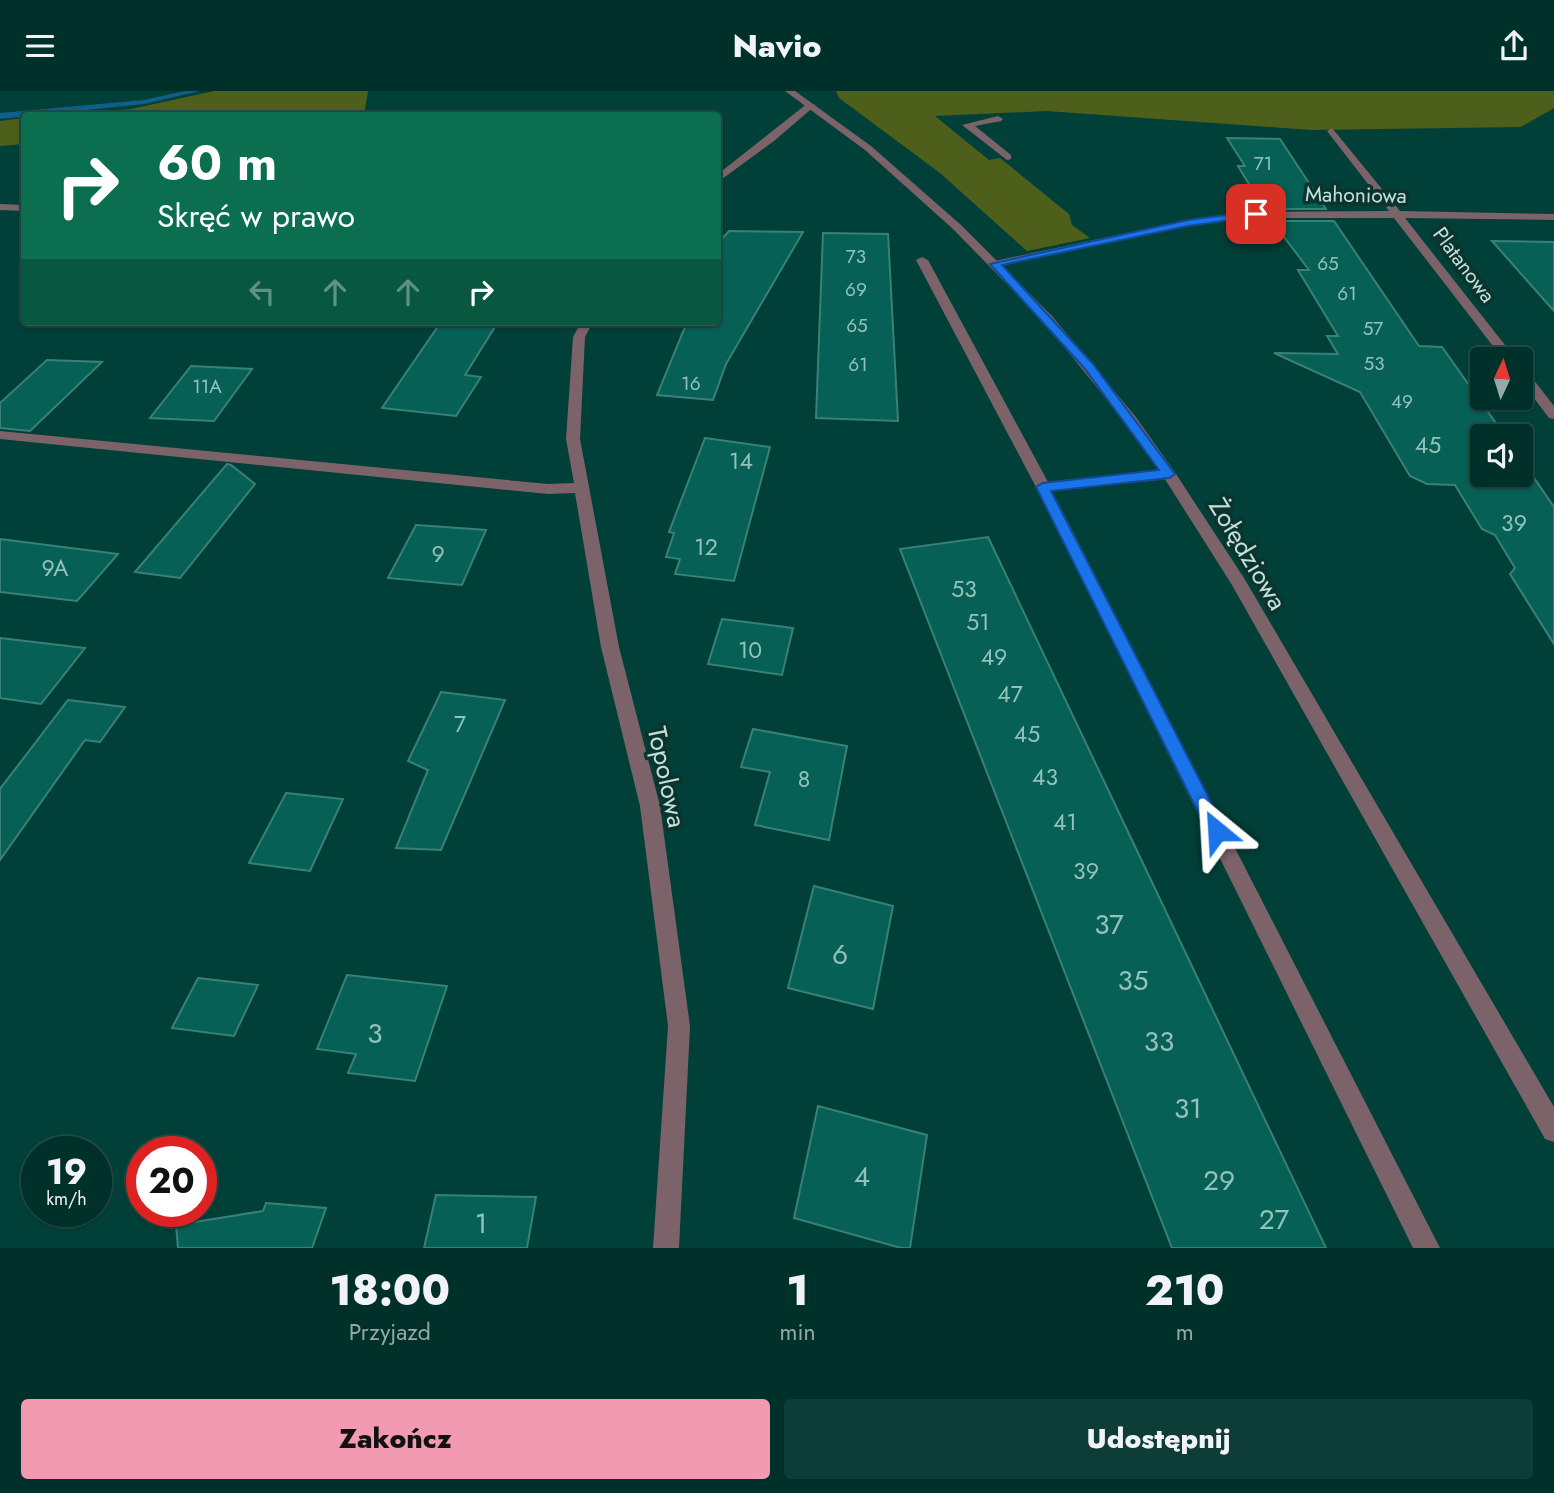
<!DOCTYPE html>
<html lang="pl">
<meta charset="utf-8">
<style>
body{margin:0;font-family:Jost,sans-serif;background:#0e3c36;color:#f1f3f6;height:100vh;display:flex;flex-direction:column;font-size:26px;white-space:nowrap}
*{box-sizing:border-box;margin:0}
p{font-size:23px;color:#95a9a8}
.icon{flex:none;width:38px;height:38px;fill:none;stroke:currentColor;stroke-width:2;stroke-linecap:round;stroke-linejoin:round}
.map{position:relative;height:1157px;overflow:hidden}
.details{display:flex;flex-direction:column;background:#00302a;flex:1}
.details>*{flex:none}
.banner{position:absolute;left:21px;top:21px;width:700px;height:214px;border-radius:7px;box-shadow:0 2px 5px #0004,0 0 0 2px #224b47;background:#0b6e4f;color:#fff;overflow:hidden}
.needle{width:46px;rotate:4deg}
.buttons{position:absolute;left:1470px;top:256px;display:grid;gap:14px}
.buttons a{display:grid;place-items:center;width:63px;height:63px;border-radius:7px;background:#00302a;box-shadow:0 2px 5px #0004,0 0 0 2px #224b47;font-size:35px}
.speed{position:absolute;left:21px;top:1045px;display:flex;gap:14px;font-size:35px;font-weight:700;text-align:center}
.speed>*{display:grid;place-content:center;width:91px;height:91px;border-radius:50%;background:#00302a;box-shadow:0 2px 5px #0004,0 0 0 2px #224b47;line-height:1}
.speed small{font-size:18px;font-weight:400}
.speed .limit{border:10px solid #d22;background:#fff;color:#111}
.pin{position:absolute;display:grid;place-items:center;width:60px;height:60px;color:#fff;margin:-30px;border-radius:14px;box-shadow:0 4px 10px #0006}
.me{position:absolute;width:77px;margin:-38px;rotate:333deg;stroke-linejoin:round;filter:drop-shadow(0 0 5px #0008)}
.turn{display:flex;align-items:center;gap:24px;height:147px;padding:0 21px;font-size:32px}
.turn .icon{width:91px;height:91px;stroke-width:2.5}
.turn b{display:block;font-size:49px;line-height:60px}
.lanes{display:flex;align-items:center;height:66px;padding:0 21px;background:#0003;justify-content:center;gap:35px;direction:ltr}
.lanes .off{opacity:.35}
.eta{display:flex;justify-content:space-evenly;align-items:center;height:119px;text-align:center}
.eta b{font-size:42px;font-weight:800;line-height:49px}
.button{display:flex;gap:14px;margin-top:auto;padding:14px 21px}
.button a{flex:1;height:80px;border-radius:7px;background:#f19ab2;color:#111;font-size:28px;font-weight:800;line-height:80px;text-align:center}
.button a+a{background:#0e3c36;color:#f1f3f6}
header{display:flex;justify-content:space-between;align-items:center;height:91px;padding:0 21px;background:#00302a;font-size:32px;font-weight:800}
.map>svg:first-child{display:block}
.green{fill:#4e5e1b}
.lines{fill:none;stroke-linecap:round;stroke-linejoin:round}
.stream{fill:#105e8c;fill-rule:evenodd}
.building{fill:#066055;stroke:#398176;stroke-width:2}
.service{fill:#7c6369;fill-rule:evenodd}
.minor{fill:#7c6369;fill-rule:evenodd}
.tertiary{fill:#7c6369;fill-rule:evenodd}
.route{fill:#1a73e8;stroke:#114b97;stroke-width:2}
.labels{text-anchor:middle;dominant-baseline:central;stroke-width:7;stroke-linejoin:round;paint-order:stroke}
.far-number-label{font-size:19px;fill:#92c2ba}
.far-street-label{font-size:21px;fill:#c0e2db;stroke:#0c332d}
.number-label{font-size:23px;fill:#92c2ba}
.street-label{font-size:26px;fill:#c0e2db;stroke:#0c332d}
.near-number-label{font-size:28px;fill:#92c2ba}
</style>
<header><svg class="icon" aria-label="menu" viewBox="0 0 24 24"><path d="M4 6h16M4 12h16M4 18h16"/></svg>Navio<svg class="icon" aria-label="share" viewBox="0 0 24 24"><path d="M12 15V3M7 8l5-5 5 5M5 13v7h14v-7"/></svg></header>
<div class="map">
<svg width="1554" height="1157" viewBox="0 0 1554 1157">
<rect width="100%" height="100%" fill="#004038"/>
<!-- green -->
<g class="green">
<path d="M 214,0 L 368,0 L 364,24 L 53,24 L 131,18 Z"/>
<path d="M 836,0 L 1554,0 L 1554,17 L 1521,36 L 1311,39 L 1047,20 L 935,25 L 989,69 L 1000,67 L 1069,123 L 1072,134 L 1090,147 L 1027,160 L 940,82 L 839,7 Z"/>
<path d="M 24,27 L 24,53 L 0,55 L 0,30 Z"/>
</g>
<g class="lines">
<!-- stream -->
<path class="stream" d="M 185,0 L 200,0 L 144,13 L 0,28 L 0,22 L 144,9 Z"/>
</g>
<!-- building -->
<g class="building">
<path d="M 1227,47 L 1280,48 L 1326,118 L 1264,118 L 1238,75 L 1245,75 Z"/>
<path d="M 1272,130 L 1334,130 L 1419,255 L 1442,256 L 1505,345 L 1482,345 L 1482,383 L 1521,383 L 1521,368 L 1554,416 L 1554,553 L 1510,483 L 1515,477 L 1495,444 L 1482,438 L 1455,394 L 1427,393 L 1410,385 L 1360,301 L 1274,262 L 1338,263 L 1327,245 L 1338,245 L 1298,179 L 1309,179 Z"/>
<path d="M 729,140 L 803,141 L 726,273 L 713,309 L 657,304 L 687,231 L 718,231 L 718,152 Z"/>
<path d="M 823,142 L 888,143 L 898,330 L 816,327 Z"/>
<path d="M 1492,150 L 1554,151 L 1554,220 Z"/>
<path d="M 441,231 L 498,231 L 465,284 L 481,286 L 456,325 L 382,317 Z"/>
<path d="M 47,269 L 102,271 L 30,340 L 0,337 L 0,312 Z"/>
<path d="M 191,275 L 252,278 L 214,330 L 150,327 Z"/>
<path d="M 705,347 L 770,356 L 734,490 L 675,483 L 680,468 L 666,466 L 674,442 L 669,441 Z"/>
<path d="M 227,373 L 231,374 L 255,393 L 180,487 L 135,481 Z"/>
<path d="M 416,434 L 486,439 L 462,494 L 388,487 Z"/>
<path d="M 988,446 L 1130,745 L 1326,1157 L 1172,1157 L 900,458 Z"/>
<path d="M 0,448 L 118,463 L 77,510 L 0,501 Z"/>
<path d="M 722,528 L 793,537 L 782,584 L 708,573 Z"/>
<path d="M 0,547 L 85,557 L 41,613 L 0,607 Z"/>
<path d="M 441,601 L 505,609 L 441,759 L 396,757 L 428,679 L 408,670 Z"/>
<path d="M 68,609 L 125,616 L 100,651 L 85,649 L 0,769 L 0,698 Z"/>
<path d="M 753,638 L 847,655 L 829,749 L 755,734 L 770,681 L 741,676 Z"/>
<path d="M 286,702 L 343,708 L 310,780 L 249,772 Z"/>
<path d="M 814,795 L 893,815 L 873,918 L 788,897 Z"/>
<path d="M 347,884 L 447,895 L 415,990 L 348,982 L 356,963 L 317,958 Z"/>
<path d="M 198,887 L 258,894 L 234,945 L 172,937 Z"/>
<path d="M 818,1015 L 927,1044 L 910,1157 L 901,1157 L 794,1127 Z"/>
<path d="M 436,1104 L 536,1106 L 527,1157 L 424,1157 Z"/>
<path d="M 266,1112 L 326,1117 L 312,1157 L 178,1157 L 176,1134 L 263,1120 Z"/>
</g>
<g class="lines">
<!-- service -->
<g class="service">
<path d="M 998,25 L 1003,28 L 1001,30 L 975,35 L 1011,64 L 1011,68 L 1007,69 L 962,34 Z"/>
<path d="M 922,166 L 928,169 L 1048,391 L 1169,378 L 1176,383 L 1169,388 L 1052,400 L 1440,1157 L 1413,1157 L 1036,396 L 916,169 Z"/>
</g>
<!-- minor -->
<g class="minor">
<path d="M 808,12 L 816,14 L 774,50 L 718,91 L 718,83 Z"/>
<path d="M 1332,37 L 1400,120 L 1554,123 L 1554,129 L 1405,127 L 1516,268 L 1503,268 L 1394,127 L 1245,127 L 1188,135 L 995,176 L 989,173 L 995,170 L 1188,129 L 1245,121 L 1389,120 L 1327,40 Z"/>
<path d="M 0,113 L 24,114 L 24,120 L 0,119 Z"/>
<path d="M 581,231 L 593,231 L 585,246 L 580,348 L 619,556 L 660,715 L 690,935 L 679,1157 L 653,1157 L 668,935 L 640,715 L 601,556 L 575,402 L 548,403 L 0,348 L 0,340 L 548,393 L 574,392 L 566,348 L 573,246 Z"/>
<path d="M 1521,278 L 1526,279 L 1554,315 L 1554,328 L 1549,327 L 1521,290 Z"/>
</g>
<!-- tertiary -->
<path class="tertiary" d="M 785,0 L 795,0 L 871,55 L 961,134 L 1052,225 L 1135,325 L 1174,380 L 1244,487 L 1554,1016 L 1554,1051 L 1545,1048 L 1232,494 L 1163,385 L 1125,331 L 1044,231 L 953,138 L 865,59 Z"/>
</g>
<!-- route -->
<path class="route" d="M 1256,120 L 1260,121 L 1260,125 L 1188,135 L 1002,174 L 1093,273 L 1175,383 L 1169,387 L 1051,400 L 1226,740 L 1223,745 L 1217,748 L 1210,745 L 1036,396 L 1043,392 L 1159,379 L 1085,278 L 990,173 L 1188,129 Z"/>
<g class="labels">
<!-- far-number labels -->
<g class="far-number-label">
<text x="1263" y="72">71</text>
<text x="856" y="165">73</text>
<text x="1328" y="172">65</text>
<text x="856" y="198">69</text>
<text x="1347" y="202">61</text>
<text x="857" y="234">65</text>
<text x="1373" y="237">57</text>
<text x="1374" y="272">53</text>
<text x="858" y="273">61</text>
<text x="691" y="292">16</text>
<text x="207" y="295">11A</text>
<text x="1402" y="310">49</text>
</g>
<!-- far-street labels -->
<g class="far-street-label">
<text transform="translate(1356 104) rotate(1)">Mahoniowa</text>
<text transform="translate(1464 174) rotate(53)">Platanowa</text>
</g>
<!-- number labels -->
<g class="number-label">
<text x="1428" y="354">45</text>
<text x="741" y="370">14</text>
<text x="1514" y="432">39</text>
<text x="706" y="456">12</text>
<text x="438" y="463">9</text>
<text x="55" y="477">9A</text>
<text x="964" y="498">53</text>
<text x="978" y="531">51</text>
<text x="750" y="559">10</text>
<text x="994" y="566">49</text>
<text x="1010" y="603">47</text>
<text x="460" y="633">7</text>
<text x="1027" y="643">45</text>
<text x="1045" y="686">43</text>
<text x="804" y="688">8</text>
<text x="1065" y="731">41</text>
<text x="1086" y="780">39</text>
</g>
<!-- street labels -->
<g class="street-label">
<text transform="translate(1248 463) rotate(59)">Żołędziowa</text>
<text transform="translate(667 686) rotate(78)">Topolowa</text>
</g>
<!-- near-number labels -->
<g class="near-number-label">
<text x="1109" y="833">37</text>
<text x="840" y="863">6</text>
<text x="1133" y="889">35</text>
<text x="375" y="942">3</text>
<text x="1159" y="950">33</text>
<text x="1188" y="1017">31</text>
<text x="862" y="1085">4</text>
<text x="1219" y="1089">29</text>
<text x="1274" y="1128">27</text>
<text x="481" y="1132">1</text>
</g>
</g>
</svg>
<div class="buttons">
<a><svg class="needle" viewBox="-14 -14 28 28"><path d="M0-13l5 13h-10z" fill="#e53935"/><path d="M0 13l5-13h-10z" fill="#95a9a8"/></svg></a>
<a><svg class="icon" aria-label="sound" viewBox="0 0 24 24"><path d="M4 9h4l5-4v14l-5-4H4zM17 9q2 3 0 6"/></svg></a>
</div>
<div class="speed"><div>19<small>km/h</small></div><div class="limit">20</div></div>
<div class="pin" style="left:1256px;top:123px;background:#d93025"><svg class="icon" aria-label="arrive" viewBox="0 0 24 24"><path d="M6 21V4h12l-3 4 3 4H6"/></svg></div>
<svg class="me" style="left:1217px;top:740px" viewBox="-20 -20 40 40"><path d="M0-17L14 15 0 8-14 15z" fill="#1a73e8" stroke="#fff" stroke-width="4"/></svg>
<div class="banner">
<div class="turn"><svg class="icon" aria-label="right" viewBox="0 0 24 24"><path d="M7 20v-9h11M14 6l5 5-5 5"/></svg><div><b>60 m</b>Skręć w prawo</div></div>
<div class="lanes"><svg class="icon off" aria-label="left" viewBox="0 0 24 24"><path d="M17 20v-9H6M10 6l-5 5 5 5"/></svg><svg class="icon off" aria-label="ahead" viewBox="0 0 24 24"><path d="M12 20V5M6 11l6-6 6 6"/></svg><svg class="icon off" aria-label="ahead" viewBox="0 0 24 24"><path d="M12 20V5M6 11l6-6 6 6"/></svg><svg class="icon" aria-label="right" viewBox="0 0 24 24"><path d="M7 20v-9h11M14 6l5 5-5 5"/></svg></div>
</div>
</div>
<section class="details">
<div class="eta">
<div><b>18:00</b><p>Przyjazd</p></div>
<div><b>1</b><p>min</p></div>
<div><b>210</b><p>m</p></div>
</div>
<div class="button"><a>Zakończ</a><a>Udostępnij</a></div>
</section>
